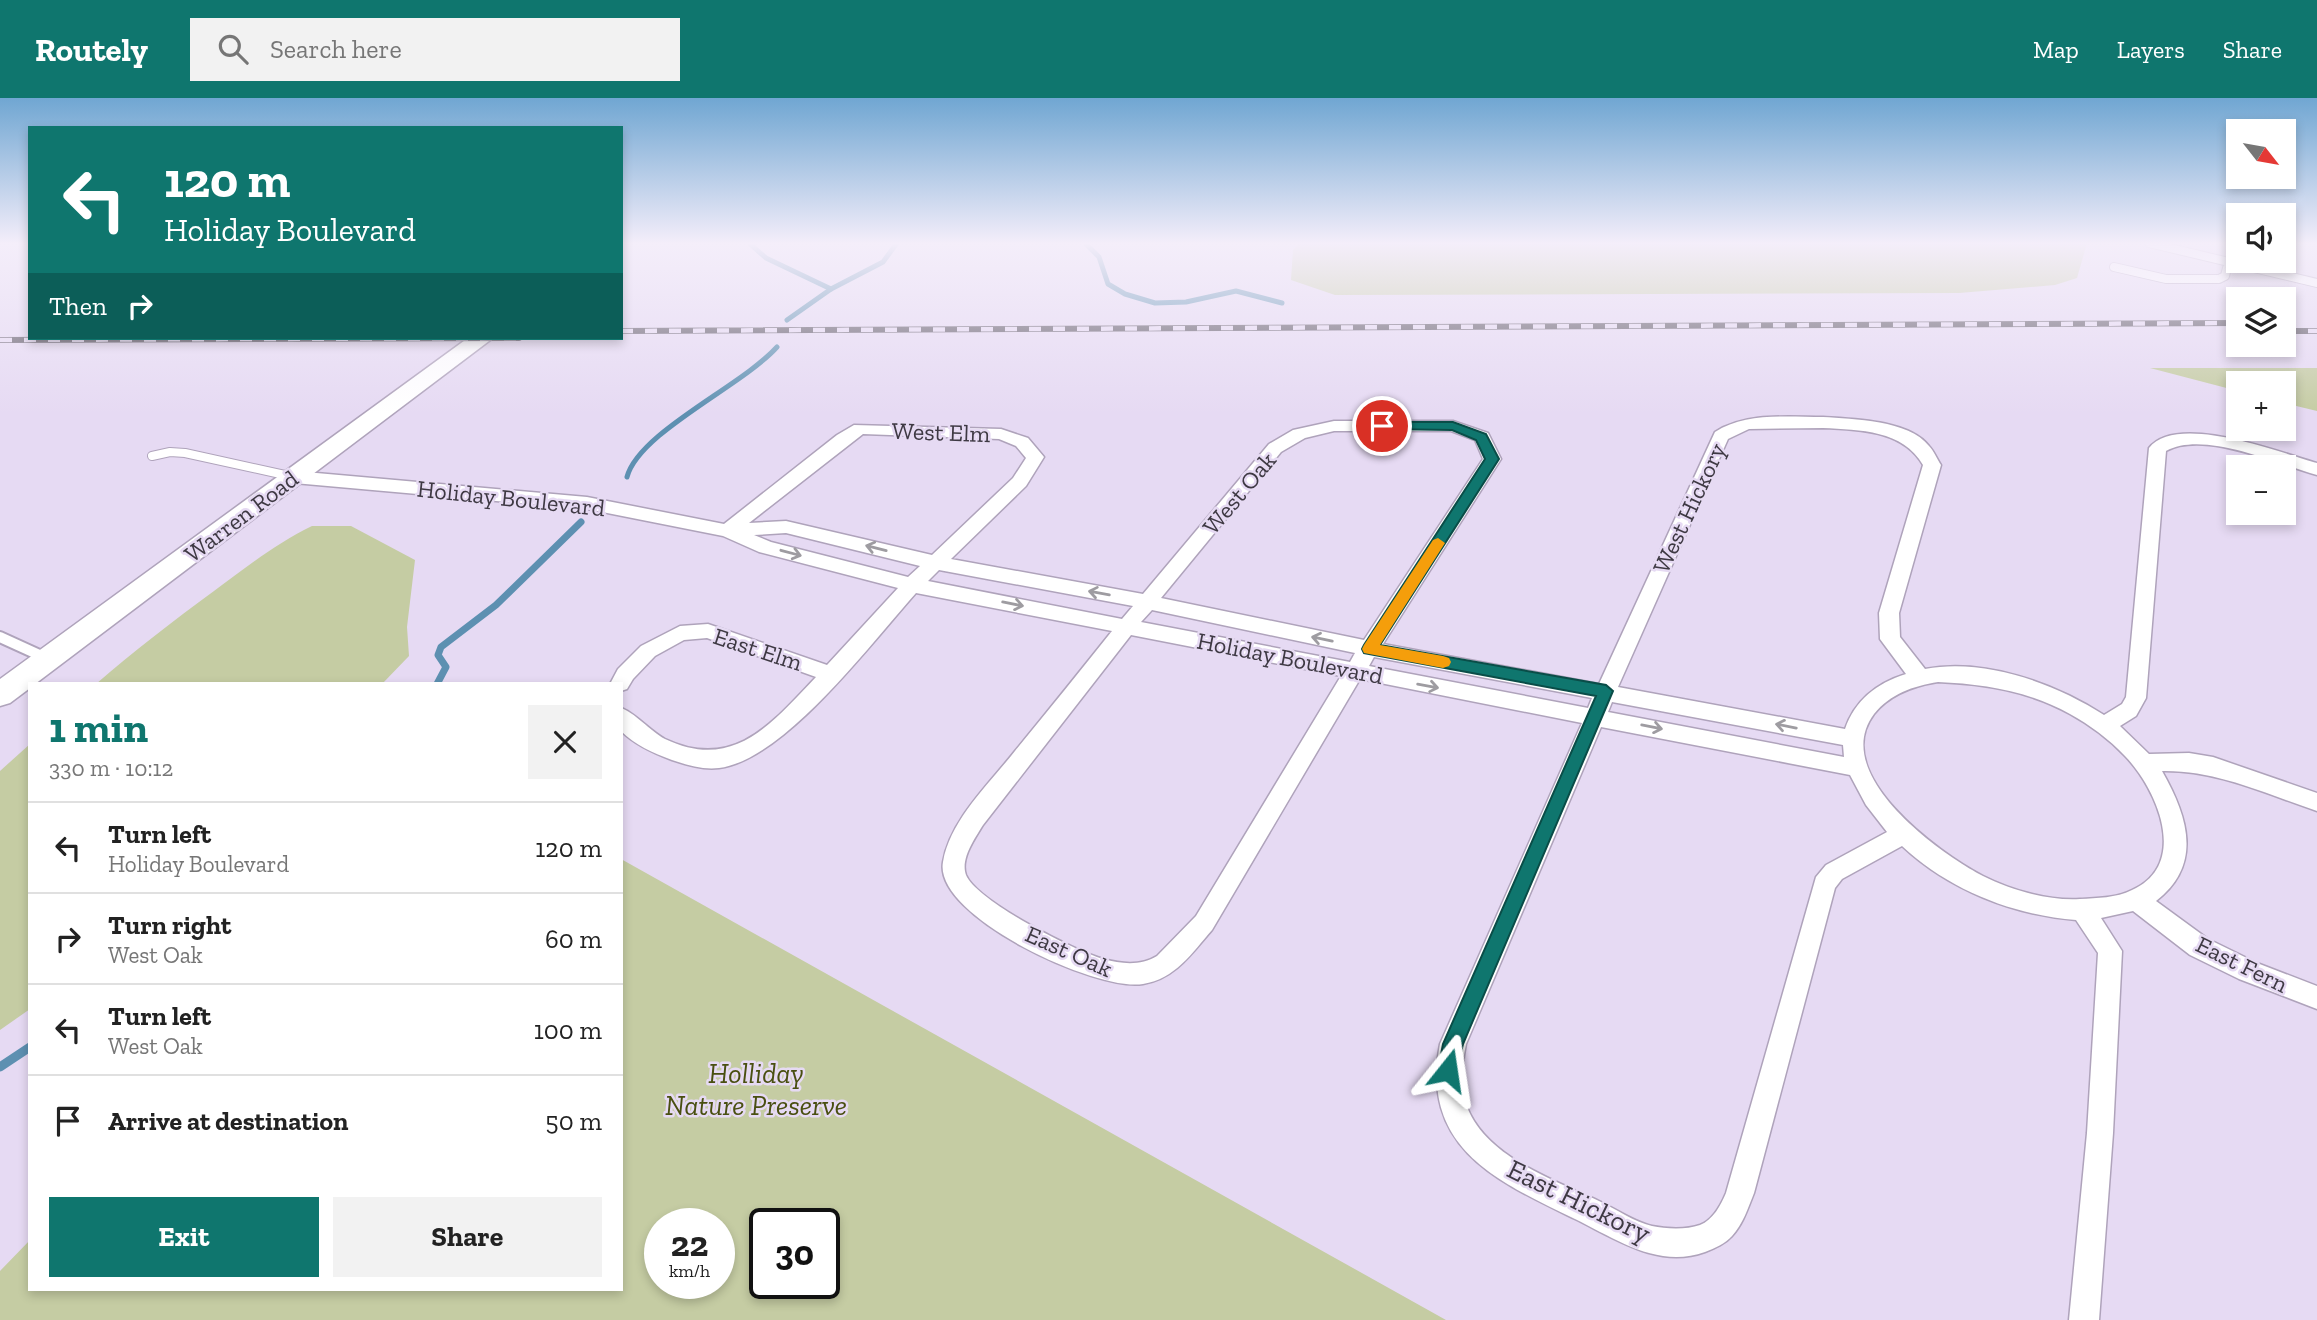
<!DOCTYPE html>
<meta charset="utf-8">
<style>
body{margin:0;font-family:"Zilla Slab",serif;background:#f2f2f2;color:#222;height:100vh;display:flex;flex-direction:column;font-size:26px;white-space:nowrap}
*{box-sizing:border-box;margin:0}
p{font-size:23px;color:#767676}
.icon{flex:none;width:38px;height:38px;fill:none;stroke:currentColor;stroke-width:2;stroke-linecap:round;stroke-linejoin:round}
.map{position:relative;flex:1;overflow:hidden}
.sheet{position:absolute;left:28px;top:584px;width:595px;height:609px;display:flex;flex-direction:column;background:#fff;border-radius:0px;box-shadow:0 4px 10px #0003}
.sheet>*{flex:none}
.banner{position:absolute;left:28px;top:28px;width:595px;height:214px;border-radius:0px;box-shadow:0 4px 10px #0003;background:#0f766e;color:#fff;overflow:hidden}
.needle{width:46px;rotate:121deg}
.fabs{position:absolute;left:2226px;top:21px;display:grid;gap:14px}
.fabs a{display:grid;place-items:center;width:70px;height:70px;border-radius:0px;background:#fff;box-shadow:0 4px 10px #0003;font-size:35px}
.speed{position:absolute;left:644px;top:1110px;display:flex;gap:14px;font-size:35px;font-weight:700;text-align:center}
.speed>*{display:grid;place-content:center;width:91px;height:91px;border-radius:50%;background:#fff;box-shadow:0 4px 10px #0003;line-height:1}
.speed small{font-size:18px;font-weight:400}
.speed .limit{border:4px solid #111;border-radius:10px;background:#fff;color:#111}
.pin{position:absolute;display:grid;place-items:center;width:60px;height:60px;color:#fff;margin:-30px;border:4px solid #fff;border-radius:50%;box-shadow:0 2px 7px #0007}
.me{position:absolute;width:77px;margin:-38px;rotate:15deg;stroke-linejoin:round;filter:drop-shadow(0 0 5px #0008)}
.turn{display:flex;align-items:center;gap:24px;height:147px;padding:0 21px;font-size:32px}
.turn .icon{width:91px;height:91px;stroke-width:2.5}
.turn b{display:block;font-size:49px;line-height:60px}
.then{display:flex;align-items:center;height:66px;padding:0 21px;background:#0003;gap:14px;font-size:26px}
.round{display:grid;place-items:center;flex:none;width:74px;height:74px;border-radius:0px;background:#f2f2f2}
.headline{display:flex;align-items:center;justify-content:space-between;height:119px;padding:0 21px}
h1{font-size:42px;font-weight:700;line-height:52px;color:#0f766e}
.button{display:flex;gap:14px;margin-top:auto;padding:14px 21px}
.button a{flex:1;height:80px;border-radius:0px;background:#0f766e;color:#fff;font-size:28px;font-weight:700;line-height:80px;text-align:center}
.button a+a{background:#f2f2f2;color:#222}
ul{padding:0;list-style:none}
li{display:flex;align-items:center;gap:21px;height:91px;padding:0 21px;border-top:2px solid #e0e0e0}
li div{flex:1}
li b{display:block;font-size:26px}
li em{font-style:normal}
header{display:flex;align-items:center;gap:42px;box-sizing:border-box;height:98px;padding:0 35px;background:#0f766e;color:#fff}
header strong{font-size:33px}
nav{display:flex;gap:38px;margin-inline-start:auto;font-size:24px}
.search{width:490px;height:63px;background:#f2f2f2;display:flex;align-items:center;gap:18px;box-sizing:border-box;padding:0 24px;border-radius:0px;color:#767676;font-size:26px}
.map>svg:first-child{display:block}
.green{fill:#c5cca3;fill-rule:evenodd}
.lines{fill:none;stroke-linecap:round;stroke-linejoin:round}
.stream-far2{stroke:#5d90b1;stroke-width:5}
.stream-far1{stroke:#5d90b1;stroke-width:7}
.stream{stroke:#5d90b1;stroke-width:9}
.lane-far1-casing{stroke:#afa3bb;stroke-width:10}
.lane-casing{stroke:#afa3bb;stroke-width:14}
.street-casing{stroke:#afa3bb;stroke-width:3}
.secondary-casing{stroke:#afa3bb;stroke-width:3}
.lane-far1{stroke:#fff;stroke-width:8}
.lane{stroke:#fff;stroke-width:10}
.street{fill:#fff;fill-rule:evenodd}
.secondary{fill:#fff;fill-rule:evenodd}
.rail-casing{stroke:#5c5663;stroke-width:6}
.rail{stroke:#e6daf3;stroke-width:4.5;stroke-dasharray:12;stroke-linecap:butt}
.oneway{stroke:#9e9ca1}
.route{fill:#0f766e;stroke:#0a4d48;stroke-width:2}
.slow{fill:#f59e0b}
.labels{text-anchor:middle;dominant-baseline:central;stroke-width:5;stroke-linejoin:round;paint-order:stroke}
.street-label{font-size:24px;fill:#3e3943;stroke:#e6daf3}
.near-park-label{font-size:28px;font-style:italic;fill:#494f10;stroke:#e6daf3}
.near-street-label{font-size:28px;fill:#3e3943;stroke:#e6daf3}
</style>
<header>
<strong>Routely</strong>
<div class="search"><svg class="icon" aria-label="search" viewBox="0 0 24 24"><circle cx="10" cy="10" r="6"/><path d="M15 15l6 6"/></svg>Search here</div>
<nav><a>Map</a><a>Layers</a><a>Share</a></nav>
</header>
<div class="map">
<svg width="2317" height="1222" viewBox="0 0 2317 1222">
<rect width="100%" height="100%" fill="#e6daf3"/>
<!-- green -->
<g class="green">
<path d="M 1300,145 L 2087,145 L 2077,180 L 2055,187 L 1959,195 L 1335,197 L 1291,182 L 1293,152 Z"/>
<path d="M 2150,270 L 2317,270 L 2317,313 L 2284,305 L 2284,285 L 2238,285 L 2238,293 Z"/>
<path d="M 312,428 L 351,428 L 415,462 L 407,529 L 409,558 L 382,586 L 96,586 C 134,553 173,523 214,493 C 245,470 277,445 312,428 Z"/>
<path d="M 30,646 L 30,911 L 0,932 L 0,673 Z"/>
<path d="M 621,761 L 1446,1222 L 0,1222 L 0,1173 L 30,1142 L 30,1192 L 621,1192 ZM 660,1125 L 719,1125 L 719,1185 L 660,1185 ZM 765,1125 L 824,1125 L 824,1185 L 765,1185 Z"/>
</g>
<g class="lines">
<!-- stream-far2 -->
<g class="stream-far2">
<path d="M 749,145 L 766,160 L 831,191"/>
<path d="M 1085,145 L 1099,159 L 1108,186 L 1125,196 L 1155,205 L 1186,204 L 1236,193 L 1282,205"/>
<path d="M 787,222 L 831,191 L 883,164 L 897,145"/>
<path d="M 627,379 C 639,334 742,288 777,249"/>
</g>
<!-- stream-far1 -->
<path class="stream-far1" d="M 437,586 L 446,569 L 438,557 L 441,549 L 496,507 L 581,424"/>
<!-- stream -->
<path class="stream" d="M 0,969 L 30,949"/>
<defs>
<g id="lane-far1">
<path d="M 2149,145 L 2317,185"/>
<path d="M 2114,169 L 2166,181 L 2219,181 L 2225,178 L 2227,170 L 2234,165"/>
<path d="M 152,358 L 170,354 L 185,355 L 294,379"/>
</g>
<path id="lane" d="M 0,539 L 46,560"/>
<path id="street" d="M 1823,319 C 1853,321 1909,322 1929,348 C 1934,353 1937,361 1941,367 L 1899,515 L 1900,539 L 1925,571 C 1985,560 2054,585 2104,617 L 2122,606 L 2126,599 L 2149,350 C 2177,314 2281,355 2317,365 L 2317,377 C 2277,366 2204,332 2166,353 L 2146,600 L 2136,618 L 2120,628 L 2149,656 L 2189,655 L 2213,659 L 2317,695 L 2317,713 C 2266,696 2217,672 2162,673 C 2187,717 2204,766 2156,803 L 2208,841 L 2257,865 L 2317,888 L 2317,911 L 2239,881 L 2190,857 L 2133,813 L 2101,820 L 2122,853 L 2113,1035 L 2099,1222 L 2069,1222 L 2087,1035 L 2098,855 L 2076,822 C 2013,817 1949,792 1902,748 L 1842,781 L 1835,790 L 1754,1095 C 1748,1110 1743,1126 1732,1138 C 1725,1146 1715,1150 1705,1154 C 1658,1171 1616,1141 1575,1121 C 1497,1083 1420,1050 1440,946 L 1582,625 L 1360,581 L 1212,832 C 1192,855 1175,881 1143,886 C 1097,894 933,818 943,764 C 950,722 990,685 1015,653 C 1048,613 1080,573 1112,533 L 916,495 C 872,544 784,662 719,670 C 703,672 687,667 672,662 C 653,655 635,647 621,633 L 621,610 C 634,614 650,633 665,641 C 734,674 772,625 816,579 L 707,540 L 684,542 L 655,558 L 633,581 L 627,591 L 621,593 L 621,586 L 610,586 L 618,571 L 641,548 L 680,528 L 708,526 L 827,567 L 898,490 L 759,454 L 723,438 L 587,411 L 294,385 L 285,379 L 294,373 L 587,399 L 724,426 L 837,337 L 854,327 L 1001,331 L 1028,340 L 1044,359 L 1026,388 L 951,461 L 1143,496 L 1269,346 L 1293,332 L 1334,323 L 1453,323 L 1488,335 L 1501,361 L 1383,546 L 1599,586 L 1715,334 C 1746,314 1788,319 1823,319 ZM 1823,330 C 1860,332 1903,332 1923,367 L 1879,515 L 1880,541 L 1906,576 C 1877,585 1855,602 1845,631 L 1618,589 L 1728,341 L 1749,331 ZM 1334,333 L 1451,333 L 1475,342 L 1483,361 L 1364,542 L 1161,500 L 1281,354 L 1305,340 ZM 863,336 L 999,341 L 1016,348 L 1026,360 L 1013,380 L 932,457 L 786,423 L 749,425 ZM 786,435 L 920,468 L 908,479 L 771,444 L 754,437 ZM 939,472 L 1133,508 L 1122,521 L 928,483 ZM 1152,512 L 1355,555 L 1350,564 L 1141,524 ZM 1131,537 L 1341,578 L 1196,818 L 1157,858 C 1141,868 1121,866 1104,861 C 1076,854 977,803 966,777 C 960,761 975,740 983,727 ZM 1374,559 L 1592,600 L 1588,610 L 1369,568 ZM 1938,584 C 1984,586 2029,593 2070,616 C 2090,627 2109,641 2125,658 C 2157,691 2190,766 2132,792 C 2116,800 2097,800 2080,801 C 2048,803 2011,792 1983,778 C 1939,755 1829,676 1874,616 C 1890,596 1913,588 1938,584 ZM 1612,604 L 1843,647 L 1844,659 L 1608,614 ZM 1601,629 L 1850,677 L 1866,707 L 1887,734 L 1826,767 L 1816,779 L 1726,1095 C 1721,1107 1713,1122 1700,1127 C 1686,1132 1666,1131 1652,1128 C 1634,1124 1616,1111 1599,1103 C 1555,1082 1487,1060 1467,1009 C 1459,990 1462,966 1466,946 Z"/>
<path id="secondary" d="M 468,240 L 493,240 L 35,586 L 30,586 L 30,590 L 10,605 L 0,608 L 0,581 Z"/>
</defs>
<!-- lane-far1 casing -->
<use href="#lane-far1" class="lane-far1-casing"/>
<!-- lane casing -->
<use href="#lane" class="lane-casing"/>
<!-- street casing -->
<use href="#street" class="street-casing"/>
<!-- secondary casing -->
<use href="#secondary" class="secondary-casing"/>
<!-- lane-far1 -->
<use href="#lane-far1" class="lane-far1"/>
<!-- lane -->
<use href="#lane" class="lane"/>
<!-- street -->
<use href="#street" class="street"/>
<!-- secondary -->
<use href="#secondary" class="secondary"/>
<defs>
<g id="rail">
<path d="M 621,233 L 2238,225"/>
<path d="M 2284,233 L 2317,233"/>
<path d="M 0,242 L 519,240"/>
</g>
</defs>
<!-- rail casing -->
<use href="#rail" class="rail-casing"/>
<!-- rail -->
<use href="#rail" class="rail"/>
</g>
<!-- one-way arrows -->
<defs><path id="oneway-shaft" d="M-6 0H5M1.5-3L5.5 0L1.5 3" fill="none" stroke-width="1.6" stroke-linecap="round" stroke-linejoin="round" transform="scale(1.75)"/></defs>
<g class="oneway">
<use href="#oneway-shaft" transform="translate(876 450) rotate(-166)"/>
<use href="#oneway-shaft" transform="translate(791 455) rotate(15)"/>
<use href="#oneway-shaft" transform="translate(1099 495) rotate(-170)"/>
<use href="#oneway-shaft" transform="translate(1013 506) rotate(11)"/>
<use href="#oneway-shaft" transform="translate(1322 541) rotate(-168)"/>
<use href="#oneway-shaft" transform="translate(1428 588) rotate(10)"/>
<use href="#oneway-shaft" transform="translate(1786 628) rotate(-169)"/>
<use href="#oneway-shaft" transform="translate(1652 629) rotate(11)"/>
</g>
<!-- sky -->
<linearGradient id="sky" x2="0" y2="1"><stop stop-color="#70a6d2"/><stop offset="0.46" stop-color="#f4eefa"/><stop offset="1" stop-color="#f4eefa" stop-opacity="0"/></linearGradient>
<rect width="2317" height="316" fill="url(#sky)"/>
<!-- route -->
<path class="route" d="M 1382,324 L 1453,324 L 1486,336 L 1499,361 L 1380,547 L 1606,587 L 1613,593 L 1463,946 L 1455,978 L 1448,981 L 1441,978 L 1438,972 L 1443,946 L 1596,598 L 1364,555 L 1362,551 L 1364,547 L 1485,361 L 1476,342 L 1452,332 L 1377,331 L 1377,325 Z"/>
<!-- slow -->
<path class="slow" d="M 1438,440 L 1445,445 L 1380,547 L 1443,558 L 1449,560 L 1451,564 L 1449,568 L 1443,570 L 1364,555 L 1362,551 L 1364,547 L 1433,442 Z"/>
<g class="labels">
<!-- street labels -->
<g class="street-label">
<text transform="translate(941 334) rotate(2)">West Elm</text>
<text transform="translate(1239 395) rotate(-50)">West Oak</text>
<text transform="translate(511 400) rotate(6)">Holiday Boulevard</text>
<text transform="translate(1689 410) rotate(-65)">West Hickory</text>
<text transform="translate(241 418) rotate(-37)">Warren Road</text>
<text transform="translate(758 551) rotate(18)">East Elm</text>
<text transform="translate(1290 560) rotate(11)">Holiday Boulevard</text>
<text transform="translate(1069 853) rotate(24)">East Oak</text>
<text transform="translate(2242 866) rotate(26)">East Fern</text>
</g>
<!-- near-park labels -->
<g class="near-park-label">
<text x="756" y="975">Holliday<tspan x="756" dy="32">Nature Preserve</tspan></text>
</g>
<!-- near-street labels -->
<g class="near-street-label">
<text transform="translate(1579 1103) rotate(26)">East Hickory</text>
</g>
</g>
</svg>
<div class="fabs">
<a><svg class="needle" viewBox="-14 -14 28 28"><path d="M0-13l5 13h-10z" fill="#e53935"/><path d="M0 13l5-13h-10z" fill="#767676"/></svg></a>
<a><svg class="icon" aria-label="sound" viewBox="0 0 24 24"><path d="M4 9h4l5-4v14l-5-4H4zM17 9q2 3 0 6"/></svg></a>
<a><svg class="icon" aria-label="layers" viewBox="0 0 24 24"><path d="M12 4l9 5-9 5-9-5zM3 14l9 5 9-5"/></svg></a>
<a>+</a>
<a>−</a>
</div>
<div class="speed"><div>22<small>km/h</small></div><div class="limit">30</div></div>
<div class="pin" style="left:1382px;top:328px;background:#d93025"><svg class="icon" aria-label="arrive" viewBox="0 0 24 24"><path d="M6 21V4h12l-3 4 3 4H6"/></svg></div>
<svg class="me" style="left:1448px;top:972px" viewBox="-20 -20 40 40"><path d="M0-17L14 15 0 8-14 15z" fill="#0f766e" stroke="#fff" stroke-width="4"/></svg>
<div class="banner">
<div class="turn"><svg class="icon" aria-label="left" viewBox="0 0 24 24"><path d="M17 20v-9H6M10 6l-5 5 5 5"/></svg><div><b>120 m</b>Holiday Boulevard</div></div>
<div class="then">Then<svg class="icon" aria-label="right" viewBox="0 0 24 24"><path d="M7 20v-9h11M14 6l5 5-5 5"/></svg></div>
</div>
<section class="sheet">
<div class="headline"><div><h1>1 min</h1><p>330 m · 10:12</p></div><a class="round"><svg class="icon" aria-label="close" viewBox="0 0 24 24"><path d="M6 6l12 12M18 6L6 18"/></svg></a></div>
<ul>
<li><svg class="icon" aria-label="left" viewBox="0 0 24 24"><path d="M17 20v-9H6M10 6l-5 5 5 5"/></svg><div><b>Turn left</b><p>Holiday Boulevard</p></div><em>120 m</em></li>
<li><svg class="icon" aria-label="right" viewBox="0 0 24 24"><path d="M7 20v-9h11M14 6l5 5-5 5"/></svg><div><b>Turn right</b><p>West Oak</p></div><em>60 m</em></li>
<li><svg class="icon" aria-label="left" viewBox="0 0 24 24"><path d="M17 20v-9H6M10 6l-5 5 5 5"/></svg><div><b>Turn left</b><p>West Oak</p></div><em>100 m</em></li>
<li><svg class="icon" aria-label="arrive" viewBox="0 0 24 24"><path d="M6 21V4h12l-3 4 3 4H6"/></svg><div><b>Arrive at destination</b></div><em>50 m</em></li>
</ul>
<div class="button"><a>Exit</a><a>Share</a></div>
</section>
</div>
